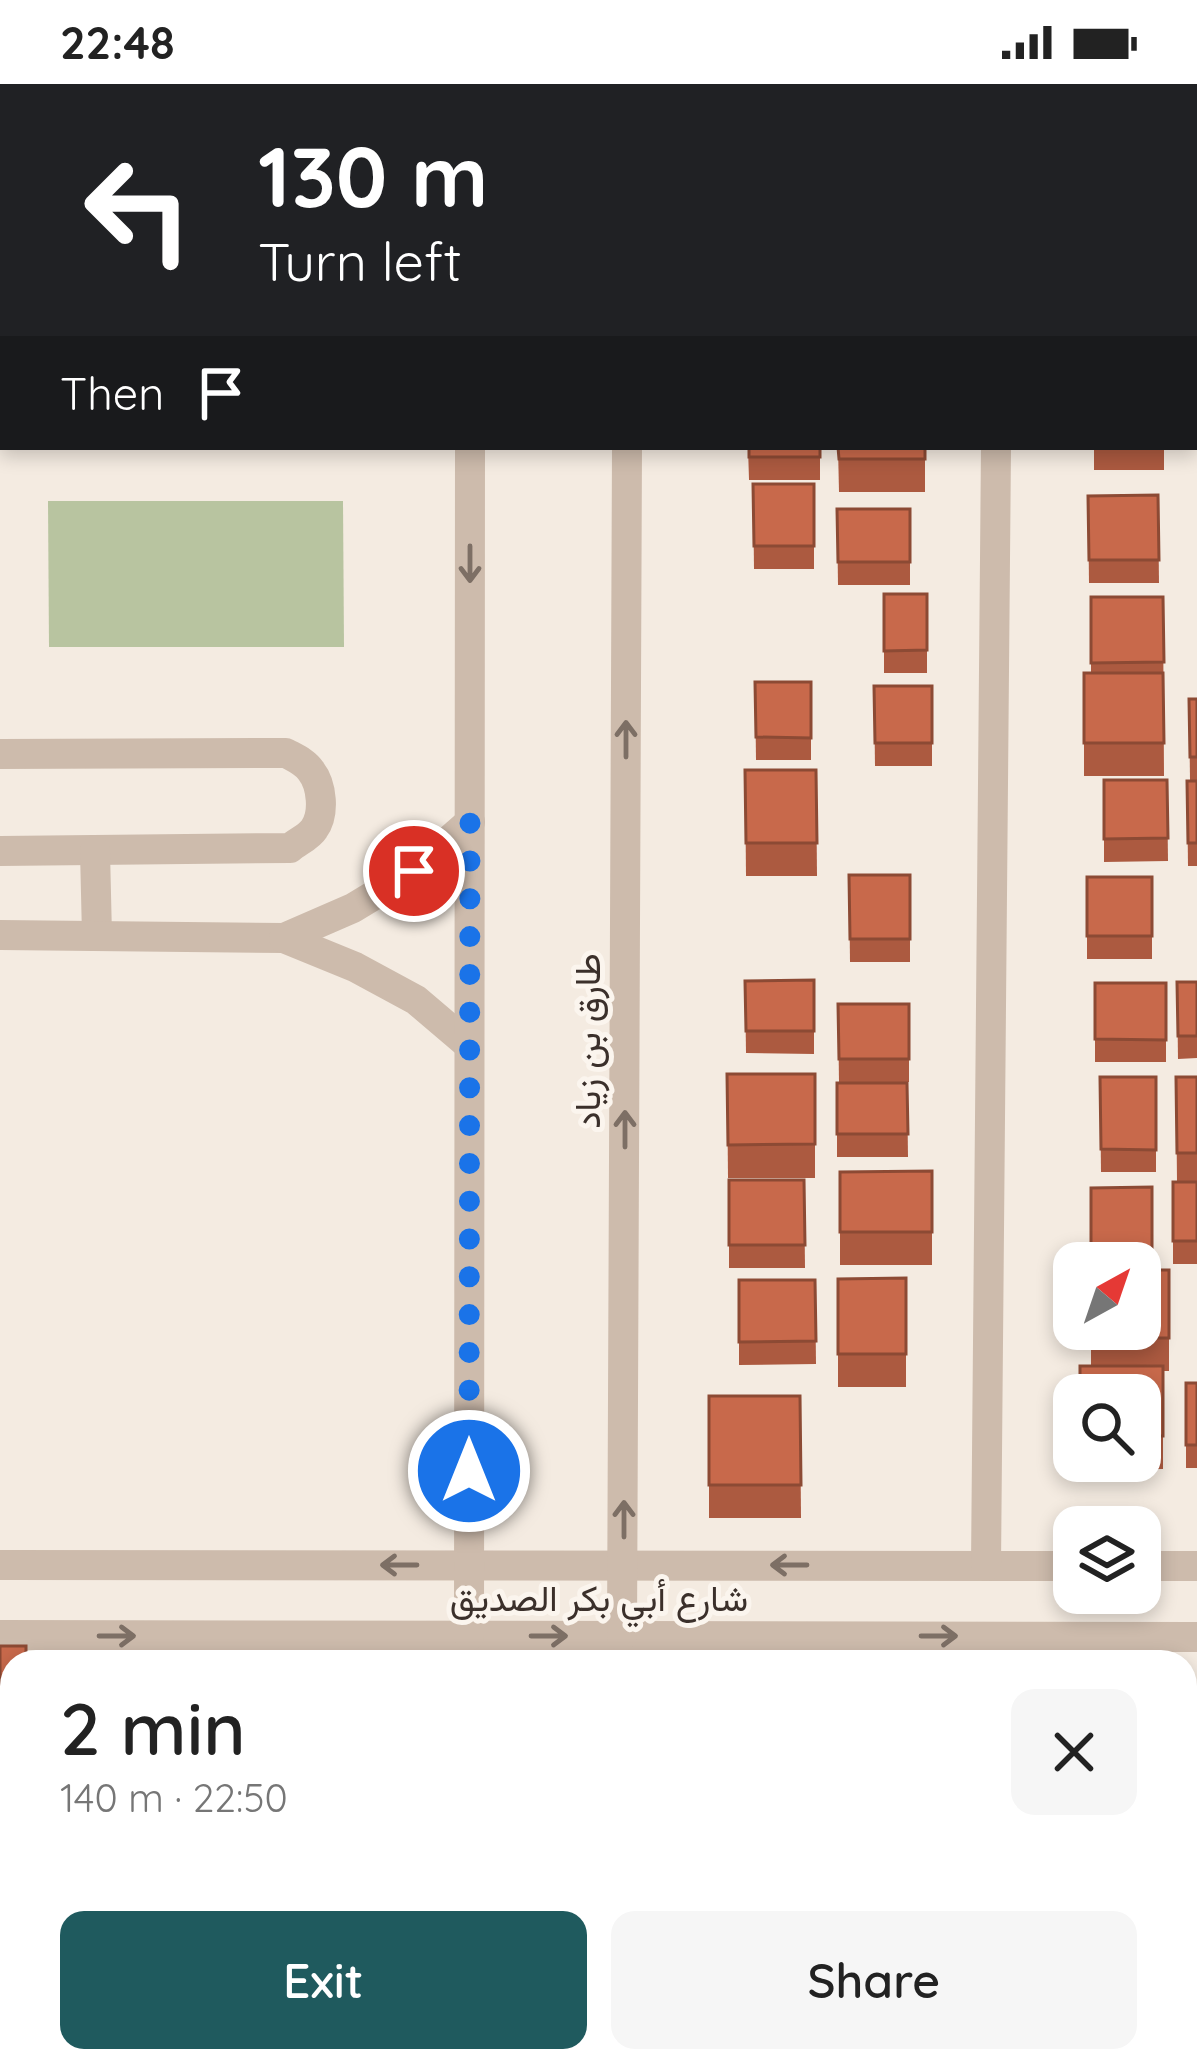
<!DOCTYPE html>
<meta charset="utf-8">
<style>
body{margin:0;font-family:Quicksand,Vazirmatn,sans-serif;background:#f6f6f6;color:#222;height:100vh;display:flex;flex-direction:column;font-size:45px;white-space:nowrap}
*{box-sizing:border-box;margin:0}
p{font-size:39px;color:#767676}
.icon{flex:none;width:66px;height:66px;fill:none;stroke:currentColor;stroke-width:2;stroke-linecap:round;stroke-linejoin:round}
.map{position:relative;flex:1;overflow:hidden}
.side{position:absolute;left:0px;top:1566px;width:1197px;height:423px;display:flex;flex-direction:column;background:#fff;border-radius:36px 36px 0 0;box-shadow:0 6px 18px #0003}
.side>*{flex:none}
.hud{position:absolute;left:0px;top:0px;width:1197px;height:366px;box-shadow:0 6px 18px #0003;background:#202124;color:#fff;overflow:hidden}
.needle{width:78px;rotate:40deg}
.fabs{position:absolute;left:1053px;top:1158px;display:grid;gap:24px}
.fabs a{display:grid;place-items:center;width:108px;height:108px;border-radius:24px;background:#fff;box-shadow:0 6px 18px #0003;font-size:60px}
.pin{position:absolute;display:grid;place-items:center;width:102px;height:102px;color:#fff;margin:-51px;border:6px solid #fff;border-radius:50%;box-shadow:0 3px 12px #0007}
.me{position:absolute;width:132px;margin:-66px;rotate:0deg;stroke-linejoin:round;filter:drop-shadow(0 0 9px #0008)}
.turn{display:flex;align-items:center;gap:42px;height:252px;padding:0 60px;font-size:54px}
.turn .icon{width:156px;height:156px;stroke-width:2.5}
.turn b{display:block;font-size:84px;line-height:102px}
.then{display:flex;align-items:center;height:114px;padding:0 60px;background:#0003;gap:24px;font-size:45px}
.round{display:grid;place-items:center;flex:none;width:126px;height:126px;border-radius:24px;background:#f6f6f6}
.head{display:flex;align-items:center;justify-content:space-between;height:204px;padding:0 60px}
h1{font-size:72px;font-weight:600;line-height:90px}
.cta{display:flex;gap:24px;margin-top:auto;padding:24px 60px}
.cta a{flex:1;height:138px;border-radius:24px;background:#1f5a5e;color:#fff;font-size:48px;font-weight:600;line-height:138px;text-align:center}
.cta a+a{background:#f6f6f6;color:#222}
.status{display:flex;justify-content:space-between;align-items:center;height:84px;padding:0 60px;background:#fff;direction:ltr}
.status svg{height:33px;fill:currentColor}
.map>svg:first-child{display:block}
.garden{fill:#b8c4a0}
.lines{fill:none;stroke-linecap:round;stroke-linejoin:round}
.minor{stroke:#cdbbac;stroke-width:30}
.wall{fill:#ac5a40}
.building{fill:#c8694b;stroke:#8c4a34;stroke-width:3}
.oneway{stroke:#7d6f65}
.route{stroke:#1a73e8;stroke-width:21;stroke-dasharray:0 37.8}
.labels{text-anchor:middle;dominant-baseline:central;stroke-width:10;stroke-linejoin:round;paint-order:stroke}
.street-label{font-size:36px;fill:#3b302b;stroke:#fbf5ee}
</style>
<div class="status"><b>22:48</b><svg viewBox="0 0 49 12"><path d="M0 12V9h3v3zM5 12V6h3v6zM10 12V3h3v9zM15 12V0h3v12zM26 1h20v11H26zM47 4h2v5h-2z"/></svg></div>
<div class="map">
<svg width="1197" height="1987" viewBox="0 0 1197 1987">
<rect width="100%" height="100%" fill="#f4ebe1"/>
<!-- garden -->
<path class="garden" d="M 48,417 L 343,417 L 344,563 L 49,563 Z"/>
<g class="lines">
<!-- minor -->
<g class="minor">
<path d="M 470,3 L 470,0"/>
<path d="M 628,3 L 628,0"/>
<path d="M 1194,80 L 1197,80"/>
<path d="M 0,670 L 286,669 C 295,674 305,678 311,687 C 322,701 325,730 314,745 C 309,753 297,758 290,764 L 0,767"/>
<path d="M 95,767 L 97,852"/>
<path d="M 0,851 L 284,854"/>
<path d="M 469,961 L 416,916 L 355,883 L 284,854 L 353,824 L 414,787 L 470,738"/>
<path d="M 0,1481 L 1074,1482"/>
<path d="M 986,1482 L 996,363"/>
<path d="M 1140,1482 L 1197,1482"/>
<path d="M 0,1551 L 1197,1553"/>
<path d="M 469,1552 L 470,363"/>
<path d="M 622,1552 L 627,363"/>
<path d="M 1185,1912 L 1197,1912"/>
<path d="M 0,1920 L 12,1920"/>
</g>
</g>
<!-- wall -->
<g class="wall">
<path d="M 0,0 L 3,3 L 3,164 L 0,163 Z"/>
<rect x="1194" y="130" width="3" height="73"/>
<path d="M 748,363 L 820,363 L 820,396 L 749,396 Z"/>
<path d="M 838,363 L 925,363 L 925,408 L 839,408 Z"/>
<rect x="1094" y="363" width="70" height="23"/>
<path d="M 753,400 L 814,400 L 814,485 L 754,485 Z"/>
<path d="M 1158,411 L 1159,499 L 1089,499 L 1088,412 Z"/>
<path d="M 837,425 L 910,425 L 910,501 L 838,501 Z"/>
<rect x="884" y="510" width="43" height="79"/>
<path d="M 1091,513 L 1163,513 L 1164,692 L 1084,692 L 1084,589 L 1091,589 Z"/>
<path d="M 755,598 L 811,598 L 811,676 L 756,676 Z"/>
<path d="M 874,602 L 932,602 L 932,682 L 875,682 Z"/>
<path d="M 1189,615 L 1197,615 L 1197,696 L 1190,696 Z"/>
<path d="M 745,686 L 816,686 L 817,792 L 746,792 Z"/>
<path d="M 1104,696 L 1167,696 L 1168,777 L 1104,778 Z"/>
<path d="M 1187,697 L 1197,697 L 1197,782 L 1188,782 Z"/>
<path d="M 849,791 L 910,791 L 910,878 L 850,878 Z"/>
<rect x="1087" y="793" width="65" height="82"/>
<path d="M 814,896 L 814,970 L 746,969 L 745,897 Z"/>
<path d="M 1177,898 L 1197,898 L 1197,974 L 1178,975 Z"/>
<rect x="1095" y="899" width="71" height="79"/>
<path d="M 838,920 L 909,920 L 909,998 L 839,998 Z"/>
<path d="M 727,990 L 815,990 L 815,1094 L 728,1094 Z"/>
<path d="M 1100,993 L 1156,993 L 1156,1088 L 1101,1088 Z"/>
<path d="M 1176,993 L 1197,993 L 1197,1180 L 1173,1180 L 1173,1098 L 1177,1098 Z"/>
<path d="M 837,999 L 907,999 L 908,1073 L 837,1073 Z"/>
<path d="M 932,1087 L 932,1181 L 840,1181 L 840,1088 Z"/>
<path d="M 729,1096 L 804,1096 L 805,1184 L 729,1184 Z"/>
<path d="M 1152,1103 L 1152,1186 L 1169,1186 L 1169,1287 L 1163,1287 L 1163,1385 L 1081,1386 L 1081,1377 L 1140,1377 L 1140,1311 L 1091,1282 L 1091,1245 L 1140,1245 L 1140,1179 L 1091,1179 L 1091,1104 Z"/>
<path d="M 906,1194 L 906,1303 L 838,1303 L 838,1195 Z"/>
<path d="M 739,1196 L 815,1196 L 816,1280 L 739,1281 Z"/>
<rect x="1186" y="1299" width="11" height="85"/>
<path d="M 709,1312 L 800,1312 L 801,1434 L 709,1434 Z"/>
<path d="M 0,1562 L 12,1578 L 12,1685 L 0,1685 Z"/>
</g>
<!-- building -->
<g class="building">
<path d="M 0,0 L 164,0 L 164,3 L 3,3 L 3,121 L 0,121 Z"/>
<rect x="275" y="0" width="108" height="3"/>
<rect x="1194" y="130" width="3" height="50"/>
<rect x="749" y="363" width="71" height="10"/>
<path d="M 838,363 L 925,363 L 925,375 L 839,375 Z"/>
<rect x="1094" y="363" width="70" height="1"/>
<path d="M 753,400 L 814,400 L 814,462 L 754,462 Z"/>
<path d="M 1158,411 L 1159,476 L 1089,476 L 1088,412 Z"/>
<path d="M 837,425 L 910,425 L 910,478 L 838,478 Z"/>
<path d="M 884,510 L 927,510 L 927,566 L 884,567 Z"/>
<path d="M 1091,513 L 1163,513 L 1164,578 L 1091,579 Z"/>
<path d="M 1084,589 L 1163,589 L 1164,659 L 1084,659 Z"/>
<path d="M 755,598 L 811,598 L 811,654 L 756,653 Z"/>
<path d="M 874,602 L 932,602 L 932,659 L 875,659 Z"/>
<path d="M 1189,615 L 1197,615 L 1197,673 L 1190,673 Z"/>
<path d="M 745,686 L 816,686 L 817,759 L 746,759 Z"/>
<path d="M 1104,696 L 1167,696 L 1168,754 L 1104,755 Z"/>
<path d="M 1187,697 L 1197,697 L 1197,759 L 1188,759 Z"/>
<path d="M 849,791 L 910,791 L 910,855 L 850,855 Z"/>
<rect x="1087" y="793" width="65" height="59"/>
<path d="M 814,896 L 814,947 L 746,947 L 745,897 Z"/>
<path d="M 1177,898 L 1197,898 L 1197,952 L 1178,952 Z"/>
<path d="M 1095,899 L 1166,899 L 1166,956 L 1095,955 Z"/>
<path d="M 838,920 L 909,920 L 909,975 L 839,975 Z"/>
<path d="M 727,990 L 815,990 L 815,1060 L 728,1061 Z"/>
<path d="M 1100,993 L 1156,993 L 1156,1066 L 1101,1065 Z"/>
<path d="M 1176,993 L 1197,993 L 1197,1069 L 1177,1069 Z"/>
<path d="M 837,999 L 907,999 L 908,1050 L 837,1050 Z"/>
<path d="M 932,1087 L 932,1148 L 840,1148 L 840,1088 Z"/>
<path d="M 729,1096 L 804,1096 L 805,1161 L 729,1161 Z"/>
<rect x="1173" y="1098" width="24" height="59"/>
<path d="M 1152,1103 L 1152,1166 L 1091,1166 L 1091,1104 Z"/>
<path d="M 1140,1186 L 1169,1186 L 1169,1254 L 1091,1254 L 1091,1245 L 1140,1245 Z"/>
<path d="M 906,1194 L 906,1270 L 838,1270 L 838,1195 Z"/>
<path d="M 739,1196 L 815,1196 L 816,1257 L 739,1258 Z"/>
<path d="M 1080,1282 L 1163,1282 L 1163,1352 L 1140,1352 L 1140,1311 L 1080,1311 Z"/>
<rect x="1186" y="1299" width="11" height="62"/>
<path d="M 709,1312 L 800,1312 L 801,1401 L 709,1401 Z"/>
<path d="M 0,1562 L 26,1562 L 26,1578 L 12,1578 L 12,1652 L 0,1652 Z"/>
<rect x="412" y="1577" width="59" height="1"/>
<rect x="223" y="1977" width="60" height="10"/>
<path d="M 412,1977 L 485,1977 L 486,1987 L 412,1987 Z"/>
<rect x="516" y="1977" width="63" height="10"/>
<rect x="619" y="1977" width="59" height="10"/>
<rect x="704" y="1977" width="60" height="10"/>
</g>
<!-- one-way arrows -->
<defs><path id="oneway-shaft" d="M-6 0H5M1.5-3L5.5 0L1.5 3" fill="none" stroke-width="1.6" stroke-linecap="round" stroke-linejoin="round" transform="scale(3)"/></defs>
<g class="oneway">
<use href="#oneway-shaft" transform="translate(470 480) rotate(90)"/>
<use href="#oneway-shaft" transform="translate(626 655) rotate(-90)"/>
<use href="#oneway-shaft" transform="translate(625 1045) rotate(-90)"/>
<use href="#oneway-shaft" transform="translate(624 1435) rotate(-90)"/>
<use href="#oneway-shaft" transform="translate(399 1481) rotate(-180)"/>
<use href="#oneway-shaft" transform="translate(789 1481) rotate(-180)"/>
<use href="#oneway-shaft" transform="translate(117 1552)"/>
<use href="#oneway-shaft" transform="translate(549 1552)"/>
<use href="#oneway-shaft" transform="translate(939 1552)"/>
</g>
<g class="lines">
<!-- route -->
<path class="route" d="M 414,787 L 470,738 L 469,1387"/>
</g>
<g class="labels">
<!-- street labels -->
<g class="street-label">
<text transform="translate(586 957) rotate(-90)">طارق بن زياد</text>
<text x="599" y="1513">شارع أبي بكر الصديق</text>
</g>
</g>
</svg>
<div class="fabs">
<a><svg class="needle" viewBox="-14 -14 28 28"><path d="M0-13l5 13h-10z" fill="#e53935"/><path d="M0 13l5-13h-10z" fill="#767676"/></svg></a>
<a><svg class="icon" aria-label="search" viewBox="0 0 24 24"><circle cx="10" cy="10" r="6"/><path d="M15 15l6 6"/></svg></a>
<a><svg class="icon" aria-label="layers" viewBox="0 0 24 24"><path d="M12 4l9 5-9 5-9-5zM3 14l9 5 9-5"/></svg></a>
</div>
<div class="pin" style="left:414px;top:787px;background:#d93025"><svg class="icon" aria-label="arrive" viewBox="0 0 24 24"><path d="M6 21V4h12l-3 4 3 4H6"/></svg></div>
<svg class="me" style="left:469px;top:1387px" viewBox="-20 -20 40 40"><circle r="17" fill="#1a73e8" stroke="#fff" stroke-width="3"/><path d="M0-11L8 9 0 5-8 9z" fill="#fff"/></svg>
<div class="hud">
<div class="turn"><svg class="icon" aria-label="left" viewBox="0 0 24 24"><path d="M17 20v-9H6M10 6l-5 5 5 5"/></svg><div><b>130 m</b>Turn left</div></div>
<div class="then">Then<svg class="icon" aria-label="arrive" viewBox="0 0 24 24"><path d="M6 21V4h12l-3 4 3 4H6"/></svg></div>
</div>
<section class="side">
<div class="head"><div><h1>2 min</h1><p>140 m · 22:50</p></div><a class="round"><svg class="icon" aria-label="close" viewBox="0 0 24 24"><path d="M6 6l12 12M18 6L6 18"/></svg></a></div>
<div class="cta"><a>Exit</a><a>Share</a></div>
</section>
</div>
